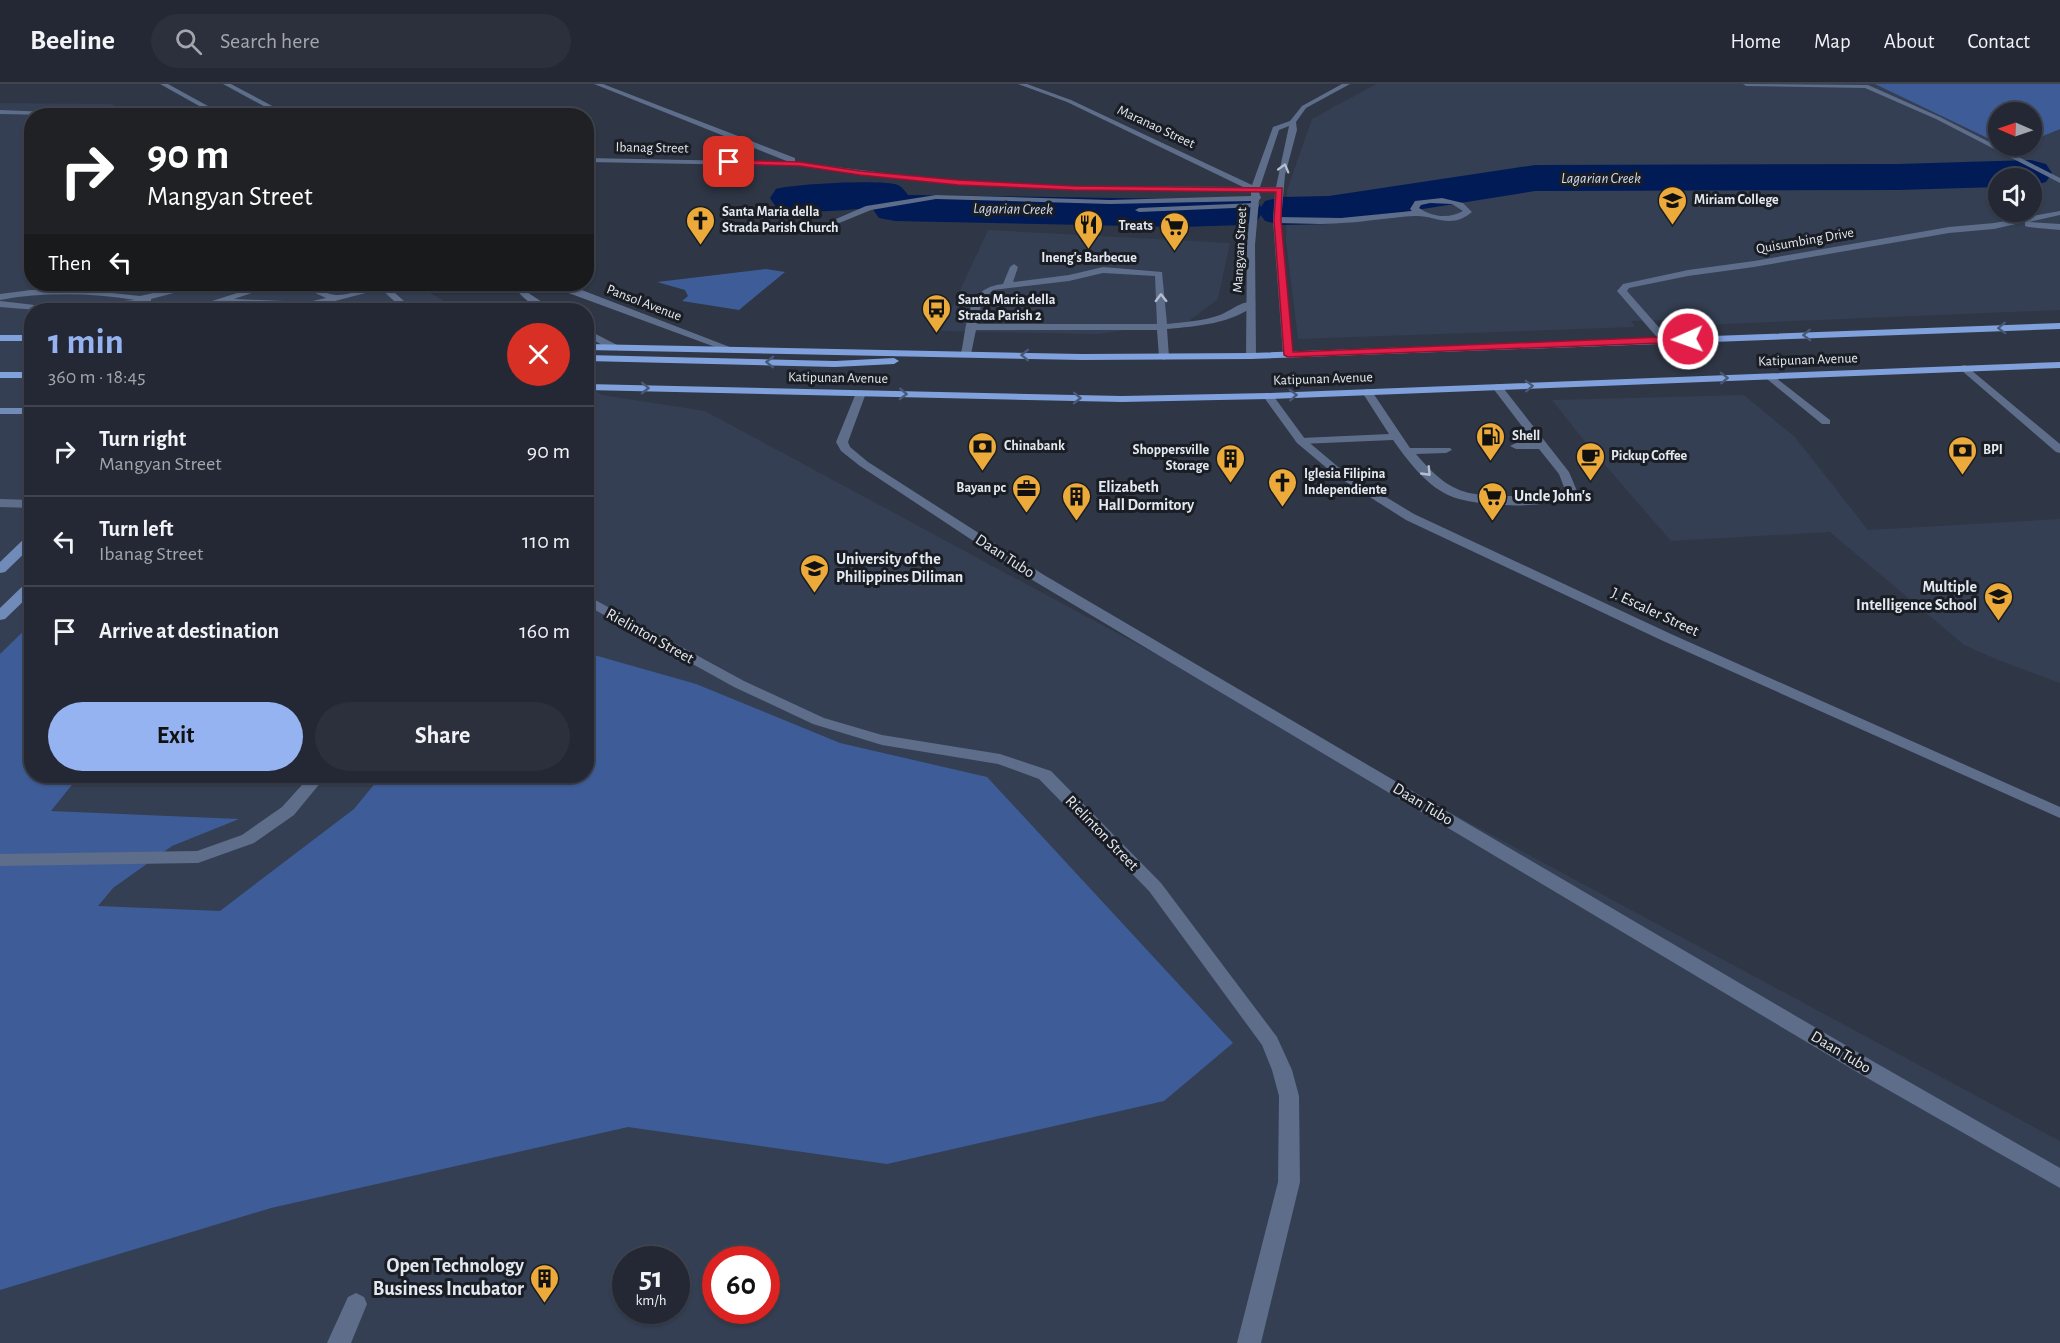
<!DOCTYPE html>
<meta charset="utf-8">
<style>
body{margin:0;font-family:"Alegreya Sans",sans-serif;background:#2b303c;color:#f1f3f6;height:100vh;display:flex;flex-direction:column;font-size:22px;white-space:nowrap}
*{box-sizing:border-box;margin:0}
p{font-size:20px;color:#a3a6ac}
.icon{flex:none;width:33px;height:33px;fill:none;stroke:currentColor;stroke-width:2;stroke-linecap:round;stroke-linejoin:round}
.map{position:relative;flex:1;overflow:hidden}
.panel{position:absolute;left:24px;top:219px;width:570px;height:480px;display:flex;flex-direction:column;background:#232834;border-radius:24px;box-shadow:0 2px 4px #0004,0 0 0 2px #40444f}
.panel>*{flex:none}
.guide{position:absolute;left:24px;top:24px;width:570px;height:183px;border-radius:24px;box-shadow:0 2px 4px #0004,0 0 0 2px #40444f;background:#202124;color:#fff;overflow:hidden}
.needle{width:39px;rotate:272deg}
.buttons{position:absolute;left:1988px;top:18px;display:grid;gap:12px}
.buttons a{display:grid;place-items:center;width:54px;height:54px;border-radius:50%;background:#232834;box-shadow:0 2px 4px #0004,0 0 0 2px #40444f;font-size:30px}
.speed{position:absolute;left:612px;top:1162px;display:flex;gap:12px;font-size:30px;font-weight:700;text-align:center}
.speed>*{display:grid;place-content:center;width:78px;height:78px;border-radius:50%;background:#232834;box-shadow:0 2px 4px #0004,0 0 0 2px #40444f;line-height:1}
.speed small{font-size:15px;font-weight:400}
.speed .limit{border:9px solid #d22;background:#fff;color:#111}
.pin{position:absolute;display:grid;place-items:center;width:51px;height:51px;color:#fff;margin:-26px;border-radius:12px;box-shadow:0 3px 9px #0006}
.me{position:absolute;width:66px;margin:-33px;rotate:268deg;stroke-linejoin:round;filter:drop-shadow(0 0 4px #0008)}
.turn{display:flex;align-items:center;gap:21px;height:126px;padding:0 24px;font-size:27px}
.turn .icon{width:78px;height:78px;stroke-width:2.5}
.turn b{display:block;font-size:42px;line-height:51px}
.then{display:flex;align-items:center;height:57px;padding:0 24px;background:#0003;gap:12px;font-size:22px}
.round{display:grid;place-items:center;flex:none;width:63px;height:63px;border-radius:32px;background:#2b303c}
.head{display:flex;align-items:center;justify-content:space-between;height:102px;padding:0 24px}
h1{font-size:36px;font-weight:700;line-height:45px;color:#95b2f1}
.cta{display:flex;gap:12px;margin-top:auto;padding:12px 24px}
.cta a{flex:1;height:69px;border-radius:36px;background:#95b2f1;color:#111;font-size:24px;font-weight:700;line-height:69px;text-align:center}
.cta a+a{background:#2b303c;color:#f1f3f6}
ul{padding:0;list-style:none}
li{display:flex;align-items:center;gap:18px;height:90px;padding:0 24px;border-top:2px solid #40444f}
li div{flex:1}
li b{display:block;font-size:22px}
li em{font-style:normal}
header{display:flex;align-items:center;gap:36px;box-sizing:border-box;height:84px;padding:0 30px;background:#232834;border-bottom:2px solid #40444f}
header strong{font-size:28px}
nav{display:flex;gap:33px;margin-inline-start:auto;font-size:21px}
.search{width:420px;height:54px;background:#2b303c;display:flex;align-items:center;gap:15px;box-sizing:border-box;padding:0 21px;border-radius:33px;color:#a3a6ac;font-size:22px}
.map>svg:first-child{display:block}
.built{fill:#343f53;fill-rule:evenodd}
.green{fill:#3e5d98}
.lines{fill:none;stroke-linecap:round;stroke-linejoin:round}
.river{fill:#011b56;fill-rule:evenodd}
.lane{fill:#5d6d8a;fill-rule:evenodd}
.street{fill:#5d6d8a;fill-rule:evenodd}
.secondary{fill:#718bb9;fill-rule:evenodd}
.primary{fill:#81a1dd;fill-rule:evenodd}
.oneway{stroke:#b4bdcd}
.oneway2{stroke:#485977}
.route{fill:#e11d48;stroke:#92132f;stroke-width:1.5}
.labels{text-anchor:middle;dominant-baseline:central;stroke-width:6;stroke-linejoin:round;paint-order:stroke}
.far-street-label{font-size:14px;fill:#e3e8f1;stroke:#1a1e24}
.far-poi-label{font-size:14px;font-weight:bold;fill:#e3e8f1;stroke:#1a1e24;text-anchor:start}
.far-water-label{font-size:15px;font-style:italic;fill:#d2dcef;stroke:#1a1e24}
.poi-label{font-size:16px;font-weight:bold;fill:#e3e8f1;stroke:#1a1e24;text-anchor:start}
.street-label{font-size:16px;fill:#e3e8f1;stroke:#1a1e24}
.near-poi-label{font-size:20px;font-weight:bold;fill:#e3e8f1;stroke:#1a1e24;text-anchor:end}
</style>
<header>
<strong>Beeline</strong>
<div class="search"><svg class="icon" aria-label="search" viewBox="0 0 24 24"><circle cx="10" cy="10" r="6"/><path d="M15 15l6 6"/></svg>Search here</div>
<nav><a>Home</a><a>Map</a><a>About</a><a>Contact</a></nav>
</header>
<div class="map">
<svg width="2060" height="1259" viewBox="0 0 2060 1259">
<rect width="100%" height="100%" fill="#2f3645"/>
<!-- built -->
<g class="built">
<path d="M 1376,0 L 2060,0 L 2060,226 L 1678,242 L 1672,236 L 1631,237 L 1635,243 L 1298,255 L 1286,157 L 1287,106 L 1312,35 ZM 1998,28 L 2031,28 L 2031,62 L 1998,62 ZM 1998,94 L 2031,94 L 2031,128 L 1998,128 Z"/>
<path d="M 0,19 L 111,20 L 132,31 L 32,32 L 32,200 L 414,200 L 460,226 L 32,226 L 32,692 L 586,692 L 587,302 L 602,311 L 705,327 L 2060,1057 L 2060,1259 L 0,1259 ZM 626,1176 L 676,1176 L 676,1227 L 626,1227 ZM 716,1176 L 766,1176 L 766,1227 L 716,1227 Z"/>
<path d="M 988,146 L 1230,159 L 1218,215 L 1189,237 L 1098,250 L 941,247 Z"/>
<path d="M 1744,311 L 1795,353 L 1868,446 L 2060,435 L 2060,599 L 1998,576 L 1964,561 L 1830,448 L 1671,457 L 1586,359 L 1552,316 Z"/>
</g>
<!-- green -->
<g class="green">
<path d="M 1875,0 L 2060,0 L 2060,45 L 2031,57 L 2031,28 L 1998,28 L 1998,59 Z"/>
<path d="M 766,185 L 785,188 L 739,226 L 682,217 L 688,212 L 685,206 L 657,198 Z"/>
<path d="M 31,540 L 32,692 L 79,692 L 51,727 L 239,735 L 172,762 L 113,804 L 98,822 L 220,827 L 354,725 L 381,692 L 586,692 L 587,569 L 696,600 L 840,659 L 987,693 L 1233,959 L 1164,1017 L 887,1080 L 628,1043 L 271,1124 L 0,1206 L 0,570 Z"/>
</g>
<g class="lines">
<!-- river -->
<path class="river" d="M 2031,76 L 2046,80 L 2052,89 L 2046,98 L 2031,102 L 2031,94 L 1998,94 L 1998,103 L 1898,106 L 1535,107 L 1329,140 L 1281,141 L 1265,137 L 1261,131 L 1257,137 L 1241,141 L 1181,143 L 895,137 L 879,134 L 872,124 C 839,126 808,131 776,123 L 770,114 L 776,105 C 793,100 883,95 898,101 C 902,103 905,107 908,111 L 1181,115 L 1241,113 L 1257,117 L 1261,123 L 1265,117 L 1281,113 L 1329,112 L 1535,81 L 1898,80 Z"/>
<!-- lane -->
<g class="lane">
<path d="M 1743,0 L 1868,1 L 1940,33 L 2060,94 L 2060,99 L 1936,35 L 1865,4 L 1746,2 Z"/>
<path d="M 0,26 L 99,30 L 102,32 L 0,30 Z"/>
<path d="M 1442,114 L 1463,119 L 1472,128 C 1451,146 1435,131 1415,132 C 1391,133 1366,138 1342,139 C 1320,141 1298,139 1277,139 L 1273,136 L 1277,133 L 1341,134 L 1412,127 L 1410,125 L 1415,117 ZM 1430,119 L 1452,120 L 1463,127 C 1449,135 1432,133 1419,124 L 1421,121 Z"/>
<path d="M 1255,119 L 1259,121 L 1258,123 L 1139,128 L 1135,126 L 1139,124 Z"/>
<path d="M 2060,127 L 2060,131 L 2029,138 L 2060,140 L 2060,146 L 2028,143 L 2025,142 L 2025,138 L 1994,145 L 1949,149 L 1754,183 L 1688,192 L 1629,204 L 1627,207 L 1670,256 L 1665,259 L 1661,258 L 1617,207 L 1623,200 L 1688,186 L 1754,177 L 1949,143 L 1994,139 Z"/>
<path d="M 1014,180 L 1018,183 L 1013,198 L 1069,191 L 1103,183 L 1162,188 L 1167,240 C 1185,238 1203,237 1220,231 C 1231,227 1246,213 1256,220 C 1232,240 1197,242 1167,245 L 1169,273 L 1164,276 L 1159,273 L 1157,246 L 976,246 L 971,270 L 962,272 L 961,270 C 968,238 965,204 1003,200 L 1010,183 ZM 1103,189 L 1155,192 L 1157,240 L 977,240 L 982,217 L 993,206 L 1069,197 Z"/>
<path d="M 193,200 L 208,200 L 151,215 L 151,219 L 141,218 L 137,222 C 91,226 46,228 0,223 L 0,217 L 52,223 L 135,216 C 92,209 44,208 0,216 L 0,210 L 31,206 L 75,205 L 140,212 Z"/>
<path d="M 265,200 L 278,200 L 234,215 L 308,218 L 326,214 L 296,200 C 312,200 323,210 336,211 C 353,212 370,200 385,200 L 414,226 L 404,226 L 381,205 L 308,224 L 217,220 L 212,217 Z"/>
<path d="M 1771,290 L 1830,336 L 1830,340 L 1822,340 L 1767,295 L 1767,291 Z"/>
<path d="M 1497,300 L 1501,301 L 1569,388 L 1577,407 C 1558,428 1472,423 1448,411 C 1425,400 1408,377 1393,356 L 1301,360 L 1295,357 L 1301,354 L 1389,350 L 1362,308 L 1367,305 L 1371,306 L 1410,364 L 1450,364 L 1452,366 L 1446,369 L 1416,370 C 1451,411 1466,412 1519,412 C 1534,412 1551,414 1565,406 L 1559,390 L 1539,365 L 1516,365 L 1510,362 L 1516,359 L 1534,358 L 1492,303 Z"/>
<path d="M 0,415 L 32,416 L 32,424 L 0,423 Z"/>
<path d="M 310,692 L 326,692 L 294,731 L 254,759 L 198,779 L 0,782 L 0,770 L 197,767 L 242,751 L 282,723 Z"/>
<path d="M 356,1209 L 364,1213 L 367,1220 L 351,1259 L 327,1259 L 348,1213 Z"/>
</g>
<!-- street -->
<g class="street">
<path d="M 160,0 L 168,0 L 226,32 L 217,32 Z"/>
<path d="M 223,0 L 231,0 L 291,32 L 282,32 Z"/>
<path d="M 594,0 L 603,0 L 795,74 L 795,78 L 935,95 L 1073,102 L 1243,103 L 1067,18 L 1018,0 L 1027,0 L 1071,16 L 1252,101 L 1273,43 L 1290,37 L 1302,22 L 1342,0 L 1350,0 L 1306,24 L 1296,38 L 1297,46 L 1285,91 L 1281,136 L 1293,271 L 1288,274 L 1283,271 L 1273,136 L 1275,108 L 1259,108 L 1261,114 L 1259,116 L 1255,161 L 1256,272 L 1251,275 L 1246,272 L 1247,161 L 1251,117 L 1110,120 L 936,115 L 871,126 L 815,149 L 808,147 L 866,122 L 936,111 L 1110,116 L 1251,112 L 1251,107 L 1073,106 L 935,99 L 800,82 L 586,78 L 586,74 L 789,78 ZM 1289,42 L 1276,103 L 1260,103 L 1279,46 Z"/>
<path d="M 512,200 L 521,200 L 527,208 L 554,226 C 537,228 522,214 512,200 Z"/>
<path d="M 544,200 L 559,200 L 574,203 L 735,265 L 726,267 Z"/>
<path d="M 586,245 L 619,262 L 620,264 L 611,266 L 586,252 Z"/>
<path d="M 1965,281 L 2060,360 L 2060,369 L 2056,368 L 1961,286 L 1961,282 Z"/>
<path d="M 861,306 L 866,309 L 848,358 L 850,363 L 868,378 L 1044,491 L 1876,979 L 2060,1084 L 2060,1104 L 1862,991 L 1034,497 L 860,382 L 841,367 L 836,358 L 856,309 Z"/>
<path d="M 1268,309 L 1272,310 L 1305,355 L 1343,387 L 1414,430 L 1671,550 L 2060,723 L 2060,734 L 1661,556 L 1406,436 L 1335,391 L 1297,359 L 1263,312 Z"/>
<path d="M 586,511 L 744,597 L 824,634 L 882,651 L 1000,670 L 1051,687 L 1161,799 L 1277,953 L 1292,986 L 1299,1012 L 1300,1098 L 1261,1259 L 1237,1259 L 1278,1098 L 1279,1012 L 1272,986 L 1262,961 L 1149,807 L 1039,695 L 998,680 L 882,661 L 813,640 L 734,603 L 586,521 Z"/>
</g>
<!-- secondary -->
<g class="secondary">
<rect x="0" y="324" width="32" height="6"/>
<path d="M 32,450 L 32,462 L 5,488 L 0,489 L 0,478 L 28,451 Z"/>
<path d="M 32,497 L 32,509 L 5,535 L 0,536 L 0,524 L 27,498 Z"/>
</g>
<!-- primary -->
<g class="primary">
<path d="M 2060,239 L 2060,245 L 1251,275 L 1082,276 L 586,266 L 586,260 L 1082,270 L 1251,269 Z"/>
<rect x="0" y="251" width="32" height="6"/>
<path d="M 586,271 L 835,277 L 894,274 L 899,277 L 894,280 L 835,283 L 586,277 Z"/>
<path d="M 2060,278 L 2060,284 L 1268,315 L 1122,318 L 586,306 L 586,300 L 1122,312 L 1268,309 Z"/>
<rect x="0" y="288" width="32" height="6"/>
</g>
</g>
<!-- one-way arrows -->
<defs><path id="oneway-chevron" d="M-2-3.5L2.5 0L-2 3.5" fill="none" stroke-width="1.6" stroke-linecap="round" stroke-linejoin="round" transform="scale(1.5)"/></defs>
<g class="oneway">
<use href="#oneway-chevron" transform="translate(1284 84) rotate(-74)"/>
<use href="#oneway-chevron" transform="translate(1161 214) rotate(-91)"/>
<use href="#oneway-chevron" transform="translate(1427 388) rotate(46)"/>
</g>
<g class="oneway2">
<use href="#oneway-chevron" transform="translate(2002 244) rotate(178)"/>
<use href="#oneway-chevron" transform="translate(1807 251) rotate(178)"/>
<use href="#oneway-chevron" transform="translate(1025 271) rotate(-179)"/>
<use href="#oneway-chevron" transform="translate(770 278) rotate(-179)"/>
<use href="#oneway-chevron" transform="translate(1724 294) rotate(-2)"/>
<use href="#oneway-chevron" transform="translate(1529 302) rotate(-2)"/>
<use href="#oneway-chevron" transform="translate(645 304) rotate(1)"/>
<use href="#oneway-chevron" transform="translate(903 310) rotate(2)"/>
<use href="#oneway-chevron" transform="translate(1293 311) rotate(-2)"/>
<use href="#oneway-chevron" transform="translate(1077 314) rotate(1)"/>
</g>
<!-- route -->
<path class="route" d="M 729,76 L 800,78 L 860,87 L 958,96 L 1073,102 L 1282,104 L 1281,136 L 1293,268 L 1688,252 L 1693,255 L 1688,258 L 1288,273 L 1284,271 L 1274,136 L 1276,108 L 1073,106 L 958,101 L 860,91 L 800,82 L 727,80 Z"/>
<!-- icons -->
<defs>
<symbol id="university-pin" viewBox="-11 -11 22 30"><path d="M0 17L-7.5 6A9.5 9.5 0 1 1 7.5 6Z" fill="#ebaa39" stroke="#1a1e24"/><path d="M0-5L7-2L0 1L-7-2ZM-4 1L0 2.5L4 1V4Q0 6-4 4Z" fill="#111"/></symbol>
<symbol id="church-pin" viewBox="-11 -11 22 30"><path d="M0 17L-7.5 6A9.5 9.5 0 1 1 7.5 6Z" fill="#ebaa39" stroke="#1a1e24"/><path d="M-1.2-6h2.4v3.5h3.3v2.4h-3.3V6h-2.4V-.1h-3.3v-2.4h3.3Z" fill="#111"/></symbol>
<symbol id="restaurant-pin" viewBox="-11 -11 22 30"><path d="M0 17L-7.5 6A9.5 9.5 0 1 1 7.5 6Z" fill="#ebaa39" stroke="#1a1e24"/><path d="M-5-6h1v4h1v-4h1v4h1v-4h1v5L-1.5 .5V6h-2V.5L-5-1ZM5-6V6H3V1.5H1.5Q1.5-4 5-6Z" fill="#111"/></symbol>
<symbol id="supermarket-pin" viewBox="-11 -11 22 30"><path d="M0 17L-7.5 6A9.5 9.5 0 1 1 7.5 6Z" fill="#ebaa39" stroke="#1a1e24"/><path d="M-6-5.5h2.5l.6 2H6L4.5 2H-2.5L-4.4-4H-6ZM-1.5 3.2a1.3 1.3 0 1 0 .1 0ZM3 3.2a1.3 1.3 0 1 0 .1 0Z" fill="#111"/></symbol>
<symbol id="bus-pin" viewBox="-11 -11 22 30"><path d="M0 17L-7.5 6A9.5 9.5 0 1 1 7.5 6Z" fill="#ebaa39" stroke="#1a1e24"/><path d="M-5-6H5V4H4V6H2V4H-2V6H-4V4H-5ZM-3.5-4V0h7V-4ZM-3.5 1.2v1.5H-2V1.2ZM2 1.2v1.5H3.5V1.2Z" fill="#111"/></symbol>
<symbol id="fuel-pin" viewBox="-11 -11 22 30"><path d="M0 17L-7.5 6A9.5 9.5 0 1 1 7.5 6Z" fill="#ebaa39" stroke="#1a1e24"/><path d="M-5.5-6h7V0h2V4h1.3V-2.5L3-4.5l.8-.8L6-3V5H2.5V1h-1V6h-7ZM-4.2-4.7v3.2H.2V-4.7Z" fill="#111"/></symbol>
<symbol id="bank-pin" viewBox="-11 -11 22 30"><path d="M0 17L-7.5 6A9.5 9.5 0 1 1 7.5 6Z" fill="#ebaa39" stroke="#1a1e24"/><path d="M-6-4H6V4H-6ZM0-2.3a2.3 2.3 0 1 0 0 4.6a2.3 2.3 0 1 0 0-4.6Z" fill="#111"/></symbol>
<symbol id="cafe-pin" viewBox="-11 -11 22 30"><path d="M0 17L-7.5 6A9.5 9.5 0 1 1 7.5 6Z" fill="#ebaa39" stroke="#1a1e24"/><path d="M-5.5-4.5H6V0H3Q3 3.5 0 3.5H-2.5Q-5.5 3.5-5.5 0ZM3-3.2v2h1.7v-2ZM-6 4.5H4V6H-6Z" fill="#111"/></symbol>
<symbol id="building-pin" viewBox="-11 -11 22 30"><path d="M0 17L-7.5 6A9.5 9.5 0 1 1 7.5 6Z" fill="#ebaa39" stroke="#1a1e24"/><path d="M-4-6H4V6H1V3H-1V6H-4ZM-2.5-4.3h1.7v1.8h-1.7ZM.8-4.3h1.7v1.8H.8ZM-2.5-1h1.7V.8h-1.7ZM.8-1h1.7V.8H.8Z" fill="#111"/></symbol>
<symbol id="office-pin" viewBox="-11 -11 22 30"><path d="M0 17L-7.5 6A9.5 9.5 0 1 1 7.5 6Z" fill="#ebaa39" stroke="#1a1e24"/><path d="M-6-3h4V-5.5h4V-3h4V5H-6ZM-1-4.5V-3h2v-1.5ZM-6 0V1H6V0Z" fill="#111"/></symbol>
<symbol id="school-pin" viewBox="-11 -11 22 30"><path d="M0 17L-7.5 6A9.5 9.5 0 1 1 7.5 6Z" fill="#ebaa39" stroke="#1a1e24"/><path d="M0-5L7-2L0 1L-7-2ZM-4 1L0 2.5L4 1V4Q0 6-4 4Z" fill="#111"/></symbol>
</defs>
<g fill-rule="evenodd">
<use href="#university-pin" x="1656" y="100" width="33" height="45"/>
<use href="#church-pin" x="684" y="120" width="33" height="45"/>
<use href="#restaurant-pin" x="1072" y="124" width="33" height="45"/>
<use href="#supermarket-pin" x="1158" y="126" width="33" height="45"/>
<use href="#bus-pin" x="920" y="208" width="33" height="45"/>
<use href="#fuel-pin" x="1474" y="336" width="33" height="45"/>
<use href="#bank-pin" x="966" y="346" width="33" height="45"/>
<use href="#bank-pin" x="1946" y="350" width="33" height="45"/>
<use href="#cafe-pin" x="1574" y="356" width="33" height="45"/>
<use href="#building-pin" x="1214" y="358" width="33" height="45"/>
<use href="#church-pin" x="1266" y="382" width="33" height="45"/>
<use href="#office-pin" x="1010" y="388" width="33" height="45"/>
<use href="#building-pin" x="1060" y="396" width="33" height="45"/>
<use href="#supermarket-pin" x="1476" y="396" width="33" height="45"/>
<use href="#university-pin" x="798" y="468" width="33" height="45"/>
<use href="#school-pin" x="1982" y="496" width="33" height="45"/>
<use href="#building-pin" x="528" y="1178" width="33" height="45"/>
</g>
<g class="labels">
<!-- far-street labels -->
<g class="far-street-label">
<text transform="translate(1156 43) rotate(25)">Maranao Street</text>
<text transform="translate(652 64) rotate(1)">Ibanag Street</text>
<text transform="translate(1805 157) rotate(-10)">Quisumbing Drive</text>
<text transform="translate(1240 166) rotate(-87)">Mangyan Street</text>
<text transform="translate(644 219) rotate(21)">Pansol Avenue</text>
<text transform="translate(1808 276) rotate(-2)">Katipunan Avenue</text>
<text transform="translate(838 294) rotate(1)">Katipunan Avenue</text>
<text transform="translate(1323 295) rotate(-2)">Katipunan Avenue</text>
</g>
<!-- far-poi labels -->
<g class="far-poi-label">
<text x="1694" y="116">Miriam College</text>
<text x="722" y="128">Santa Maria della<tspan x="722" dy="16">Strada Parish Church</tspan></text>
<text x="1153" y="142" text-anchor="end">Treats</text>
<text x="1089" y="174" text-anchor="middle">Ineng's Barbecue</text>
<text x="958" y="216">Santa Maria della<tspan x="958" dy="16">Strada Parish 2</tspan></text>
<text x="1512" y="352">Shell</text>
<text x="1004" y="362">Chinabank</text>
<text x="1209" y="366" text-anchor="end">Shoppersville<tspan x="1209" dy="16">Storage</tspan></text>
<text x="1983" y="366">BPI</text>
<text x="1611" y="372">Pickup Coffee</text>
<text x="1304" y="390">Iglesia Filipina<tspan x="1304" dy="16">Independiente</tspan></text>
<text x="1006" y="404" text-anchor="end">Bayan pc</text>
</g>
<!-- far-water labels -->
<g class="far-water-label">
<text x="1601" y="94">Lagarian Creek</text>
<text transform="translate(1013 125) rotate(1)">Lagarian Creek</text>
</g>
<!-- poi labels -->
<g class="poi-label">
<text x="1098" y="403">Elizabeth<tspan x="1098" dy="18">Hall Dormitory</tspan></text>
<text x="1514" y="412">Uncle John's</text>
<text x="836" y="475">University of the<tspan x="836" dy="18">Philippines Diliman</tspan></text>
<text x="1977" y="503" text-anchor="end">Multiple<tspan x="1977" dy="18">Intelligence School</tspan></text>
</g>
<!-- street labels -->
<g class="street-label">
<text transform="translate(1005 472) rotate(33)">Daan Tubo</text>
<text transform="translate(1655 528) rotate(25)">J. Escaler Street</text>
<text transform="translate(650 552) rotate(29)">Rielinton Street</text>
<text transform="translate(1423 720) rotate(31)">Daan Tubo</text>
<text transform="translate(1102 749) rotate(46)">Rielinton Street</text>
<text transform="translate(1841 968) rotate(31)">Daan Tubo</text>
</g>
<!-- near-poi labels -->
<g class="near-poi-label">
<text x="524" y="1182">Open Technology<tspan x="524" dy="23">Business Incubator</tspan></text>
</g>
</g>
</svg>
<div class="buttons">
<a><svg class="needle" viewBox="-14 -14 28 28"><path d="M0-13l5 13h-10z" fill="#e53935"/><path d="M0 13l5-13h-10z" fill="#a3a6ac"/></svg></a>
<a><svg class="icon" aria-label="sound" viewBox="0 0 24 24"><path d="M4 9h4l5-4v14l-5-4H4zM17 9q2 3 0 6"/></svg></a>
</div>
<div class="speed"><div>51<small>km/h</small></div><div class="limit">60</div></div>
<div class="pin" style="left:729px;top:78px;background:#d93025"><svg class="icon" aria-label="arrive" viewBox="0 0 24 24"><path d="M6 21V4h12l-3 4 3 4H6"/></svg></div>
<svg class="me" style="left:1688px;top:255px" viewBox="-20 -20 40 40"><circle r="17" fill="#e11d48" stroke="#fff" stroke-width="3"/><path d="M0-11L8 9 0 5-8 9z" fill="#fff"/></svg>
<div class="guide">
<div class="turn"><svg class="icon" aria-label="right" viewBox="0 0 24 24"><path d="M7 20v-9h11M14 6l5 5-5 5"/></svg><div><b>90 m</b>Mangyan Street</div></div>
<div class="then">Then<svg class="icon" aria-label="left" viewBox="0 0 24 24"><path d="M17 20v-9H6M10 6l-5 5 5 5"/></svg></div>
</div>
<section class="panel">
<div class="head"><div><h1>1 min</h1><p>360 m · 18:45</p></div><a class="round" style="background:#d93025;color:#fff"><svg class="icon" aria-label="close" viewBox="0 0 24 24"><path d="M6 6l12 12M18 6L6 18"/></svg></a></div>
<ul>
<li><svg class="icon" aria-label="right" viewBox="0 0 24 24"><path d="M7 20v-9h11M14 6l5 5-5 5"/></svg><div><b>Turn right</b><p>Mangyan Street</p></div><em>90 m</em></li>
<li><svg class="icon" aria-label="left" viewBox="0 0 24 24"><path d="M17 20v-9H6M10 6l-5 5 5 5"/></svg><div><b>Turn left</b><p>Ibanag Street</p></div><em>110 m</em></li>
<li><svg class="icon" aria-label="arrive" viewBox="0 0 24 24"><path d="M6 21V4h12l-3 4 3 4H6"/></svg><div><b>Arrive at destination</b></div><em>160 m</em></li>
</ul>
<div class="cta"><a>Exit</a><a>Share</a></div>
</section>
</div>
